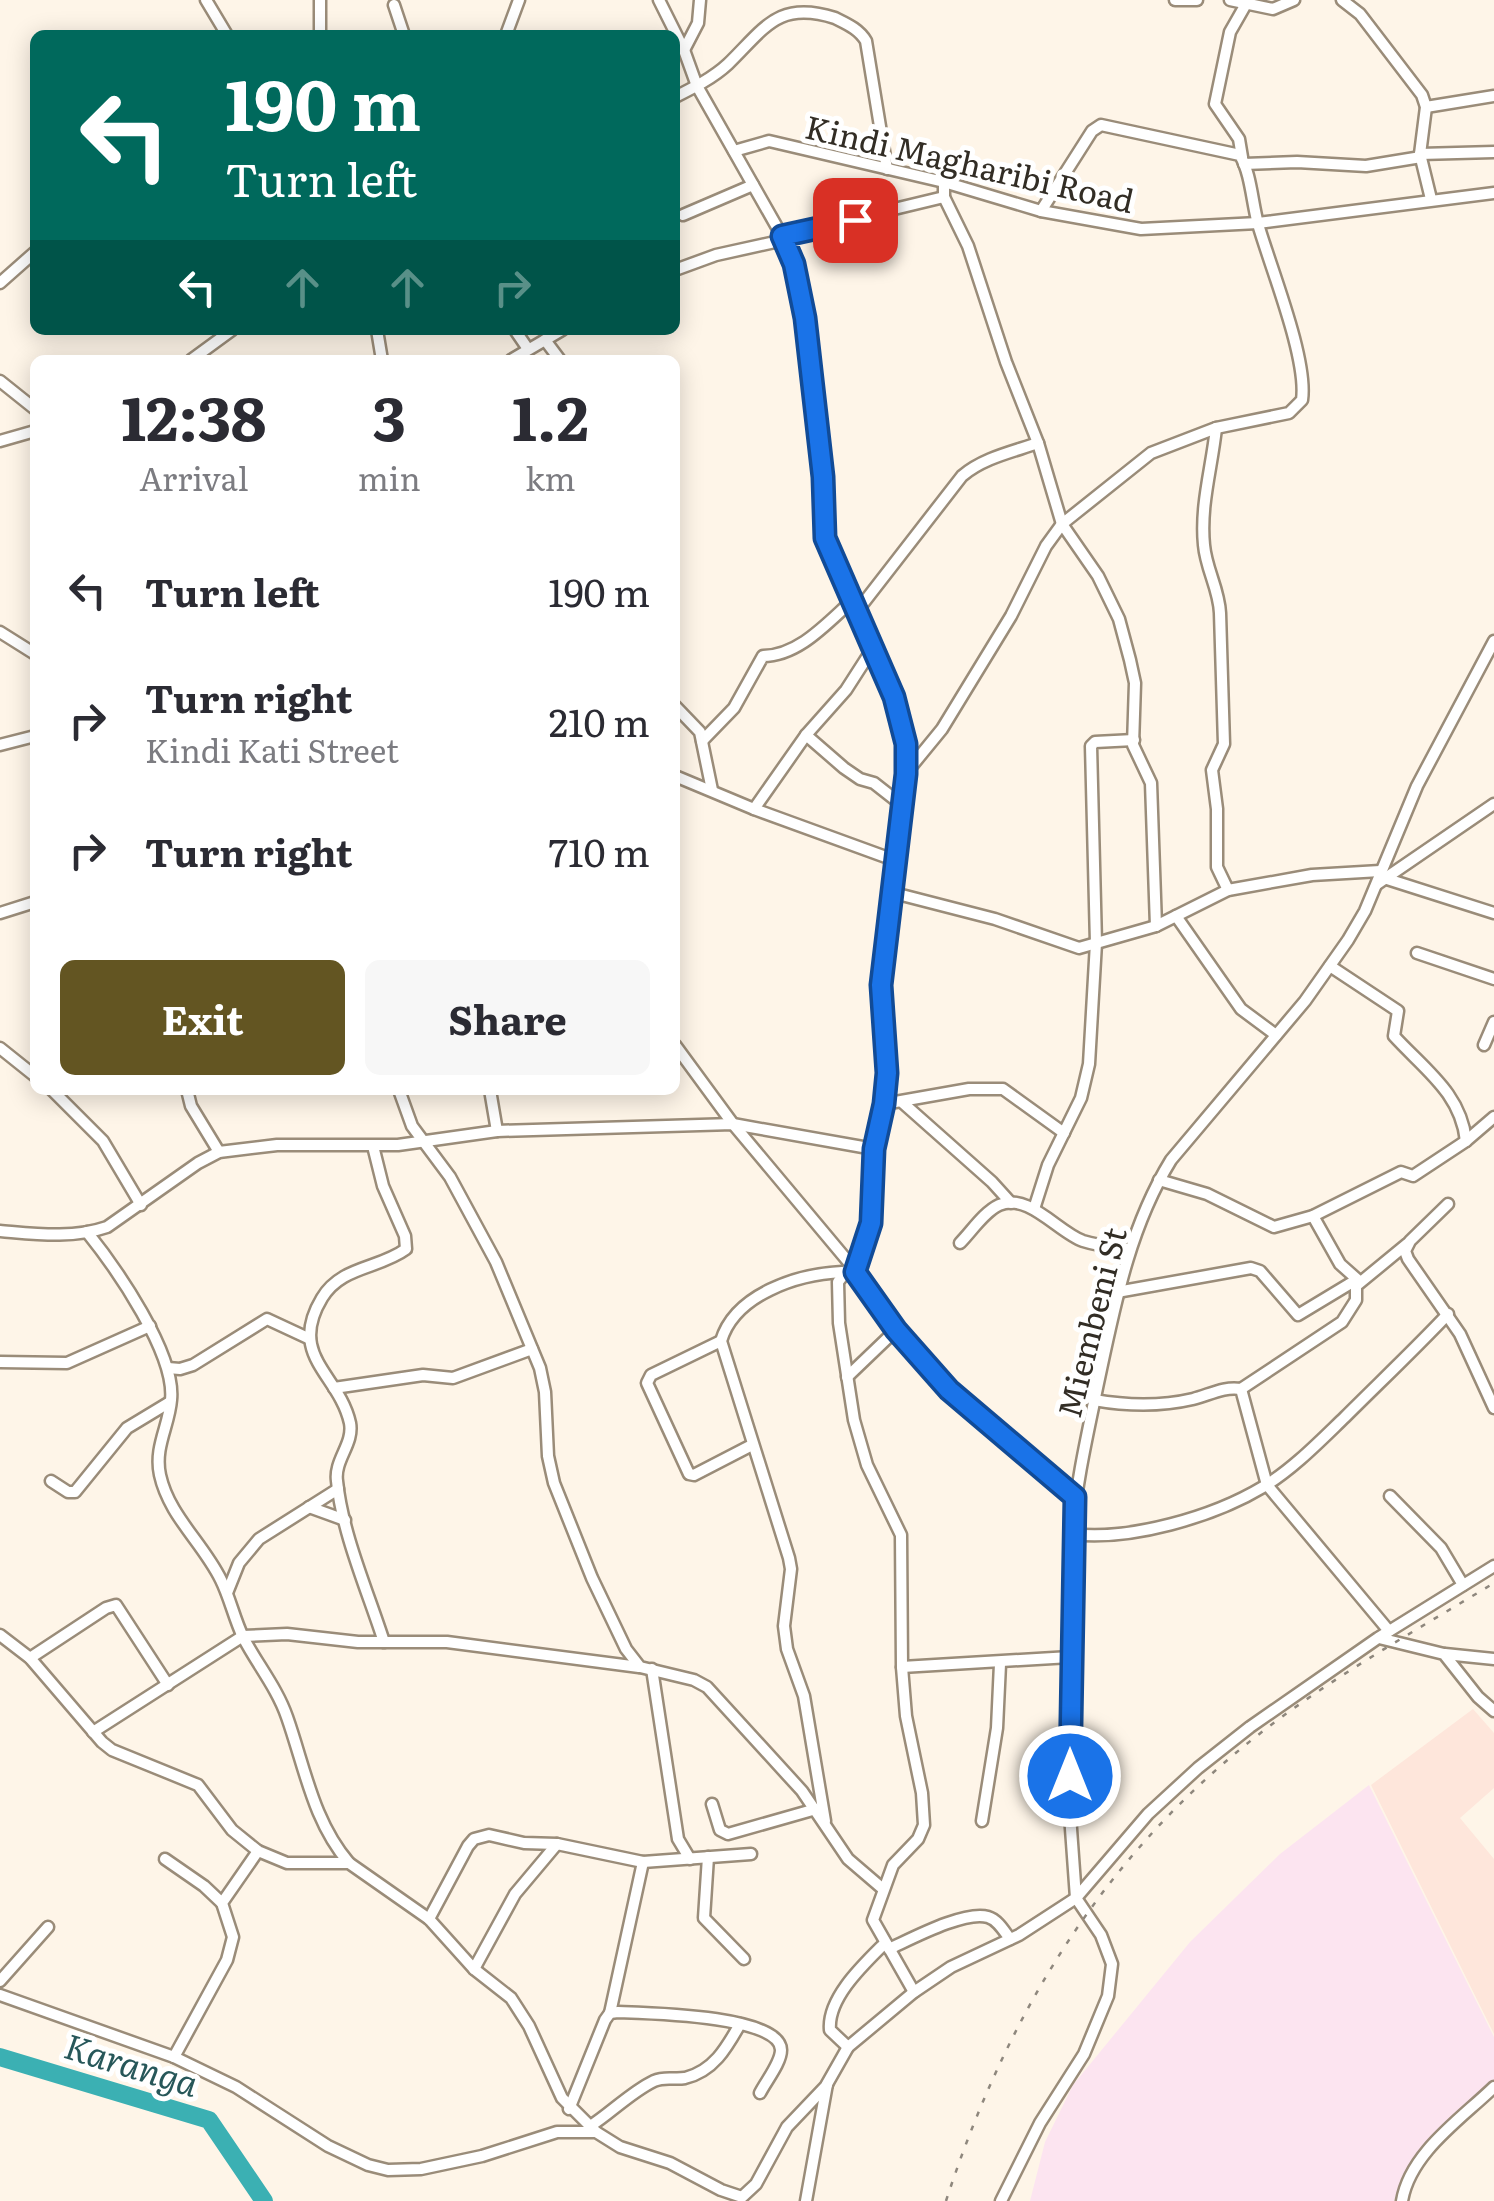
<!DOCTYPE html>
<style>
body{margin:0;font-family:Literata,serif;background:#f7f7f7;color:#2b2b33;height:100vh;display:flex;flex-direction:column;font-size:38px;white-space:nowrap}
*{box-sizing:border-box;margin:0}
p{font-size:32px;color:#7c7c81}
.icon{flex:none;width:55px;height:55px;fill:none;stroke:currentColor;stroke-width:2;stroke-linecap:round;stroke-linejoin:round}
.map{position:relative;flex:1;overflow:hidden}
.panel{position:absolute;left:30px;top:355px;width:650px;height:740px;display:flex;flex-direction:column;background:#fff;border-radius:15px;box-shadow:0 5px 25px #0003}
.panel>*{flex:none}
.banner{position:absolute;left:30px;top:30px;width:650px;height:305px;border-radius:15px;box-shadow:0 5px 25px #0003;background:#00695c;color:#fff;overflow:hidden}
.pin{position:absolute;display:grid;place-items:center;width:85px;height:85px;color:#fff;margin:-42px;border-radius:20px;box-shadow:0 5px 15px #0006}
.me{position:absolute;width:110px;margin:-55px;rotate:0deg;stroke-linejoin:round;filter:drop-shadow(0 0 8px #0008)}
.turn{display:flex;align-items:center;gap:35px;height:210px;padding:0 30px;font-size:45px}
.turn .icon{width:130px;height:130px;stroke-width:2.5}
.turn b{display:block;font-size:70px;line-height:85px}
.lanes{display:flex;align-items:center;height:95px;padding:0 30px;background:#0003;justify-content:center;gap:50px;direction:ltr}
.lanes .off{opacity:.35}
.eta{display:flex;justify-content:space-evenly;align-items:center;height:170px;text-align:center}
.eta b{font-size:60px;font-weight:700;line-height:70px}
.button{display:flex;gap:20px;margin-top:auto;padding:20px 30px}
.button a{flex:1;height:115px;border-radius:15px;background:#635522;color:#fff;font-size:40px;font-weight:700;line-height:115px;text-align:center}
.button a+a{background:#f7f7f7;color:#2b2b33}
ul{padding:0;list-style:none}
li{display:flex;align-items:center;gap:30px;height:130px;padding:0 30px}
li div{flex:1}
li b{display:block;font-size:38px}
li em{font-style:normal}
.map>svg:first-child{display:block}
.commercial{fill:#fee6db}
.industrial{fill:#fce4f0}
.lines{fill:none;stroke-linecap:round;stroke-linejoin:round}
.river{stroke:#3bb0b3;stroke-width:18}
.minor-casing{stroke:#9a8c79;stroke-width:15}
.minor{stroke:#fff;stroke-width:10}
.rail{stroke:#8e877d;stroke-width:2.5;stroke-dasharray:5 10;stroke-linecap:butt}
.route-casing{stroke:#114b97;stroke-width:25}
.route{stroke:#1a73e8;stroke-width:18}
.labels{text-anchor:middle;dominant-baseline:central;stroke-width:10;stroke-linejoin:round;paint-order:stroke}
.street-label{font-size:32px;fill:#322d25;stroke:#fff}
.water-label{font-size:35px;font-style:italic;fill:#275759;stroke:#fff}
</style>
<div class="map">
<svg width="1494" height="2201" viewBox="0 0 1494 2201">
<rect width="100%" height="100%" fill="#fef5e8"/>
<!-- commercial -->
<path class="commercial" d="M 1473,1709 L 1494,1733 L 1494,1788 L 1460,1818 L 1494,1859 L 1494,2034 L 1371,1785 Z"/>
<!-- industrial -->
<path class="industrial" d="M 1369,1785 L 1494,2037 L 1494,2080 L 1415,2165 L 1397,2191 L 1394,2201 L 1030,2201 L 1045,2142 L 1073,2085 L 1190,1942 L 1280,1854 Z"/>
<g class="lines">
<!-- river -->
<path class="river" d="M 0,2057 L 209,2120 L 264,2201"/>
<defs>
<g id="minor">
<path d="M 206,0 L 227,35"/>
<path d="M 659,0 L 684,50 L 697,86 L 782,236 L 794,265 L 812,375 L 823,477 L 825,539 L 894,697 L 906,744 L 906,774 L 881,985 L 887,1073 L 884,1104 L 874,1149 L 871,1223 L 855,1272"/>
<path d="M 1175,0 L 1197,0"/>
<path d="M 1230,0 L 1273,9 L 1294,0"/>
<path d="M 1342,0 L 1360,14 L 1422,95 L 1426,107 L 1420,154 L 1431,199"/>
<path d="M 394,5 L 404,35"/>
<path d="M 320,35 L 320,0"/>
<path d="M 506,35 L 519,0"/>
<path d="M 684,50 L 698,23 L 700,0"/>
<path d="M 675,97 C 693,88 713,78 728,64 C 765,28 778,0 835,18 C 847,24 859,29 866,41 L 887,169"/>
<path d="M 1426,107 L 1494,96"/>
<path d="M 734,151 L 769,141 L 944,182 L 1041,211 L 1141,229 L 1258,223 L 1494,193"/>
<path d="M 1420,154 L 1494,152"/>
<path d="M 1242,157 L 1239,139 L 1215,104 L 1230,32 L 1246,4"/>
<path d="M 1244,164 L 1297,162 L 1366,166 L 1421,157"/>
<path d="M 944,182 L 944,197 L 968,246 L 1006,362 L 1038,443 L 1062,524 L 1098,576 L 1119,619 L 1130,660 L 1135,683 L 1133,745 L 1151,783 L 1156,926"/>
<path d="M 683,215 L 753,185"/>
<path d="M 782,236 L 944,197"/>
<path d="M 675,270 L 716,255 L 784,240"/>
<path d="M 0,283 L 35,252"/>
<path d="M 377,330 L 382,360"/>
<path d="M 515,330 L 528,349"/>
<path d="M 545,340 L 560,360"/>
<path d="M 191,360 L 232,330"/>
<path d="M 511,360 L 562,330"/>
<path d="M 0,381 L 35,409"/>
<path d="M 1216,428 C 1212,467 1200,505 1204,545 C 1206,569 1219,589 1220,613 L 1224,744 L 1212,770 L 1217,809 L 1217,867 L 1228,890"/>
<path d="M 0,441 L 35,431"/>
<path d="M 858,610 L 962,476 C 983,458 1012,452 1038,443"/>
<path d="M 0,632 L 35,654"/>
<path d="M 675,706 L 700,732 L 712,790"/>
<path d="M 806,735 L 844,768 L 860,779 L 874,783 L 902,805"/>
<path d="M 702,741 L 734,708 L 763,656 C 799,656 828,622 853,600"/>
<path d="M 0,745 L 35,736"/>
<path d="M 906,773 L 942,729 L 1011,616 L 1046,546 L 1062,524 L 1151,453 L 1216,428 L 1289,413 L 1302,400 C 1308,359 1270,266 1258,224 C 1252,202 1251,174 1240,155 L 1101,125 L 1092,131 L 1041,211"/>
<path d="M 675,776 L 754,809 L 894,860"/>
<path d="M 754,809 L 806,735 L 846,690 L 873,648"/>
<path d="M 1384,878 L 1494,913"/>
<path d="M 1377,884 L 1494,804"/>
<path d="M 890,892 L 995,919 L 1079,948 L 1156,926 L 1228,890 L 1312,875 L 1380,871"/>
<path d="M 0,913 L 35,902"/>
<path d="M 1176,916 L 1241,1009 L 1276,1035"/>
<path d="M 1417,953 L 1494,979"/>
<path d="M 1330,966 L 1398,1011 L 1394,1036 C 1424,1069 1461,1093 1466,1141"/>
<path d="M 675,1045 L 733,1124 L 851,1265 L 925,1364 L 949,1390 L 1075,1497"/>
<path d="M 1484,1045 L 1494,1022"/>
<path d="M 0,1048 L 35,1076"/>
<path d="M 52,1090 L 103,1141 L 141,1205"/>
<path d="M 187,1090 L 191,1106 L 219,1152"/>
<path d="M 399,1090 L 412,1126 L 450,1177 L 496,1262 L 540,1368 L 545,1392 L 548,1456 L 554,1483 L 592,1578 L 626,1649 L 640,1667 L 694,1680 L 707,1687 L 802,1791 L 848,1859 L 883,1889"/>
<path d="M 490,1090 L 497,1131"/>
<path d="M 903,1103 L 992,1182 L 1011,1203"/>
<path d="M 884,1104 L 969,1089 L 1003,1089 L 1064,1133"/>
<path d="M 373,1146 L 383,1186 L 405,1236 L 406,1249 C 379,1269 341,1266 322,1298 C 287,1356 339,1374 350,1423 C 354,1444 334,1460 337,1481 C 342,1533 368,1592 384,1642"/>
<path d="M 1159,1180 L 1207,1194 L 1274,1227 L 1313,1216 L 1401,1172 L 1413,1176 L 1466,1141 L 1494,1117"/>
<path d="M 1448,1204 L 1410,1241 L 1405,1251 L 1408,1259 L 1460,1334 L 1494,1408"/>
<path d="M 1034,1209 L 1048,1165 L 1081,1098 L 1089,1064 L 1096,943 L 1091,746 L 1095,742 L 1134,740"/>
<path d="M 1313,1216 L 1340,1264 L 1358,1280"/>
<path d="M 0,1231 C 36,1234 72,1239 107,1227 L 198,1163 L 219,1152 L 277,1145 L 398,1145 L 497,1131 L 733,1124 L 874,1149"/>
<path d="M 87,1232 C 116,1268 176,1354 171,1400 C 169,1426 154,1447 160,1475 C 169,1516 203,1543 221,1580 C 230,1598 234,1618 243,1637 C 257,1664 277,1688 287,1717 C 305,1768 313,1821 349,1863"/>
<path d="M 960,1243 C 971,1232 984,1212 999,1205 C 1028,1192 1058,1232 1083,1241 C 1098,1246 1114,1247 1130,1249"/>
<path d="M 851,1265 L 838,1282 L 839,1323 L 854,1420 L 867,1465 L 901,1535 L 902,1667 L 906,1716 L 922,1793 L 924,1825 L 918,1839 L 893,1865 L 873,1920 L 914,1992"/>
<path d="M 1117,1292 L 1251,1268 L 1260,1271 L 1298,1315 L 1356,1280"/>
<path d="M 721,1341 L 651,1375 L 647,1383 L 689,1474 L 694,1475 L 752,1445"/>
<path d="M 0,1362 L 67,1363 L 150,1326"/>
<path d="M 168,1368 L 180,1369 L 193,1365 L 267,1319 L 310,1339"/>
<path d="M 847,1377 L 896,1330"/>
<path d="M 334,1388 L 423,1375 L 453,1378 L 532,1349"/>
<path d="M 1241,1389 L 1342,1322 L 1356,1300 L 1356,1286 L 1407,1244"/>
<path d="M 1094,1400 C 1128,1406 1159,1407 1193,1399 C 1209,1395 1224,1386 1241,1389 L 1267,1485 L 1389,1631"/>
<path d="M 51,1481 L 68,1492 L 75,1492 L 127,1428 L 170,1402"/>
<path d="M 1390,1496 L 1441,1548 L 1463,1585"/>
<path d="M 309,1507 L 345,1520"/>
<path d="M 1072,1534 C 1130,1541 1213,1517 1263,1487 C 1293,1469 1320,1441 1345,1417 C 1379,1383 1414,1350 1448,1314"/>
<path d="M 227,1593 L 239,1563 L 259,1539 L 338,1489"/>
<path d="M 0,1635 L 30,1658 L 102,1742 L 112,1750 L 198,1785 L 232,1830 L 258,1851 L 287,1863 L 349,1863 L 429,1919 L 474,1969 L 511,1998 L 529,2026 L 562,2098 L 595,2131"/>
<path d="M 1379,1638 L 1444,1654 L 1478,1697 L 1494,1711"/>
<path d="M 1445,1654 L 1494,1659"/>
<path d="M 30,1658 L 106,1608 L 116,1605 L 168,1685"/>
<path d="M 902,1667 L 1070,1657"/>
<path d="M 652,1669 L 678,1839 L 690,1859"/>
<path d="M 93,1732 L 243,1636 L 287,1634 L 358,1642 L 447,1642 L 639,1667"/>
<path d="M 712,1804 L 720,1830 L 728,1834 L 816,1809"/>
<path d="M 825,1821 L 804,1696 L 787,1649 L 784,1626 L 791,1569 L 789,1558 L 721,1341 C 735,1294 798,1274 842,1272"/>
<path d="M 982,1821 L 997,1728 L 1000,1664"/>
<path d="M 708,1857 L 704,1918 L 744,1959"/>
<path d="M 165,1859 L 204,1886 L 222,1903"/>
<path d="M 429,1919 L 468,1846 L 474,1839 L 489,1835 L 524,1843 L 557,1844 L 643,1862 L 751,1854"/>
<path d="M 889,1949 C 911,1939 965,1910 988,1917 C 998,1920 1004,1931 1010,1939"/>
<path d="M 474,1969 L 515,1894 L 557,1844"/>
<path d="M 0,1981 L 48,1927"/>
<path d="M 0,1995 L 174,2057 L 236,2087 L 328,2146 L 368,2165 L 388,2170 L 421,2169 L 482,2156 L 557,2132 L 596,2132 L 620,2147 L 670,2163 L 721,2190 L 742,2197 L 756,2184 L 787,2127 L 827,2085"/>
<path d="M 610,2013 L 643,1862"/>
<path d="M 848,2047 L 830,2030 C 827,1998 864,1964 885,1943"/>
<path d="M 174,2057 L 227,1960 L 233,1937 L 222,1903 L 258,1851"/>
<path d="M 569,2109 L 605,2020 L 610,2013 L 618,2012 C 644,2013 781,2015 781,2050 C 781,2063 766,2081 760,2093"/>
<path d="M 589,2127 C 611,2113 631,2092 654,2081 C 665,2076 674,2080 685,2078 C 714,2071 727,2047 740,2024"/>
<path d="M 806,2201 L 827,2084 L 848,2047 L 914,1992 L 951,1967 L 1019,1935 L 1076,1898 L 1148,1814 L 1198,1768 L 1250,1727 L 1378,1638 L 1494,1566"/>
<path d="M 1001,2201 L 1040,2123 L 1084,2054 L 1108,1996 L 1112,1964 L 1101,1935 L 1076,1898 L 1070,1815 L 1072,1534 C 1076,1484 1087,1436 1097,1388 C 1114,1309 1128,1230 1171,1160 L 1305,1001 L 1348,940 L 1365,911 L 1417,786 L 1494,641"/>
<path d="M 1402,2201 C 1410,2153 1461,2119 1494,2087"/>
</g>
</defs>
<!-- minor casing -->
<use href="#minor" class="minor-casing"/>
<!-- minor -->
<use href="#minor" class="minor"/>
<!-- rail -->
<path class="rail" d="M 946,2201 C 1006,2016 1103,1856 1258,1735 C 1332,1677 1415,1631 1494,1583"/>
</g>
<g class="lines">
<defs>
<path id="route" d="M 855,220 L 782,236 L 794,264 L 805,318 L 823,477 L 825,538 L 894,697 L 906,744 L 906,774 L 881,985 L 887,1073 L 884,1104 L 874,1149 L 871,1223 L 855,1272 L 896,1330 L 949,1390 L 1075,1497 L 1070,1776"/>
</defs>
<!-- route casing -->
<use href="#route" class="route-casing"/>
<!-- route -->
<use href="#route" class="route"/>
</g>
<g class="labels">
<!-- street labels -->
<g class="street-label">
<text transform="translate(970 162) rotate(13)">Kindi Magharibi Road</text>
<text transform="translate(1090 1322) rotate(-76)">Miembeni St</text>
</g>
<!-- water labels -->
<g class="water-label">
<text transform="translate(132 2063) rotate(17)">Karanga</text>
</g>
</g>
</svg>
<div class="pin" style="left:855px;top:220px;background:#d93025"><svg class="icon" aria-label="arrive" viewBox="0 0 24 24"><path d="M6 21V4h12l-3 4 3 4H6"/></svg></div>
<svg class="me" style="left:1070px;top:1776px" viewBox="-20 -20 40 40"><circle r="17" fill="#1a73e8" stroke="#fff" stroke-width="3"/><path d="M0-11L8 9 0 5-8 9z" fill="#fff"/></svg>
<div class="banner">
<div class="turn"><svg class="icon" aria-label="left" viewBox="0 0 24 24"><path d="M17 20v-9H6M10 6l-5 5 5 5"/></svg><div><b>190 m</b>Turn left</div></div>
<div class="lanes"><svg class="icon" aria-label="left" viewBox="0 0 24 24"><path d="M17 20v-9H6M10 6l-5 5 5 5"/></svg><svg class="icon off" aria-label="ahead" viewBox="0 0 24 24"><path d="M12 20V5M6 11l6-6 6 6"/></svg><svg class="icon off" aria-label="ahead" viewBox="0 0 24 24"><path d="M12 20V5M6 11l6-6 6 6"/></svg><svg class="icon off" aria-label="right" viewBox="0 0 24 24"><path d="M7 20v-9h11M14 6l5 5-5 5"/></svg></div>
</div>
<section class="panel">
<div class="eta">
<div><b>12:38</b><p>Arrival</p></div>
<div><b>3</b><p>min</p></div>
<div><b>1.2</b><p>km</p></div>
</div>
<ul>
<li><svg class="icon" aria-label="left" viewBox="0 0 24 24"><path d="M17 20v-9H6M10 6l-5 5 5 5"/></svg><div><b>Turn left</b></div><em>190 m</em></li>
<li><svg class="icon" aria-label="right" viewBox="0 0 24 24"><path d="M7 20v-9h11M14 6l5 5-5 5"/></svg><div><b>Turn right</b><p>Kindi Kati Street</p></div><em>210 m</em></li>
<li><svg class="icon" aria-label="right" viewBox="0 0 24 24"><path d="M7 20v-9h11M14 6l5 5-5 5"/></svg><div><b>Turn right</b></div><em>710 m</em></li>
</ul>
<div class="button"><a>Exit</a><a>Share</a></div>
</section>
</div>
